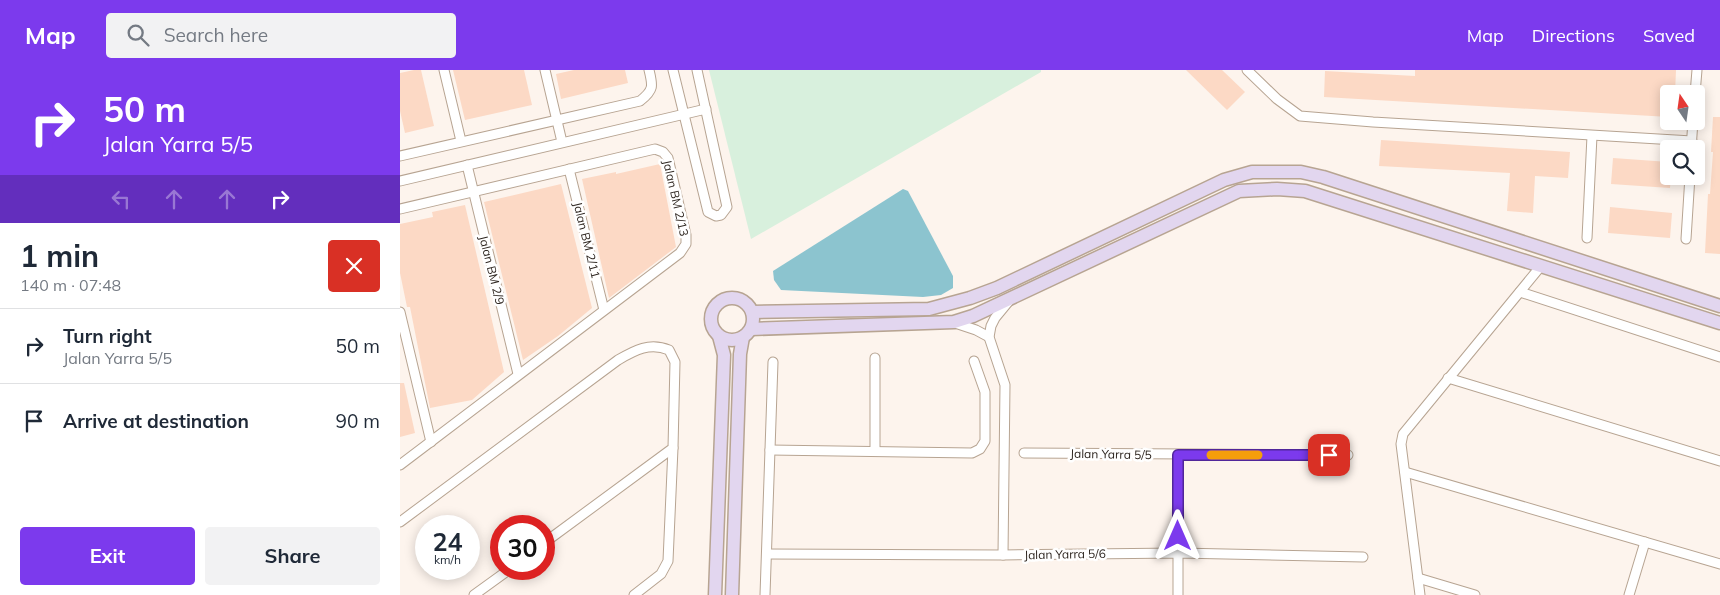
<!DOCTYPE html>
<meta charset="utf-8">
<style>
body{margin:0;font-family:Mulish,sans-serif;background:#f2f2f3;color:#1f2937;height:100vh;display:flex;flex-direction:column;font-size:19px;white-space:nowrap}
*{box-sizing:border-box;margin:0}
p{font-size:16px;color:#747a83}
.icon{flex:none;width:28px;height:28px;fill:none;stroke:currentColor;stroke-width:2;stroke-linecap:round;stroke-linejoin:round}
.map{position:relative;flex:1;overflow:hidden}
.sheet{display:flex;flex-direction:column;background:#fff;width:400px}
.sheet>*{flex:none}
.top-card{background:#7c3aed;color:#fff;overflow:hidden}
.needle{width:32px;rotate:347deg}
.controls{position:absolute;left:1260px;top:15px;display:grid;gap:10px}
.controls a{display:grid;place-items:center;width:45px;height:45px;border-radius:5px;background:#fff;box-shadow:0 2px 12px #0003;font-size:25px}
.speed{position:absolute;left:15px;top:445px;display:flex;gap:10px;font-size:25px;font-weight:700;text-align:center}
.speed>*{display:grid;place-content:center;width:65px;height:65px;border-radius:50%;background:#fff;box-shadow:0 2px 12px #0003;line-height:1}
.speed small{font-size:12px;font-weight:400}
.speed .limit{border:8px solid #d22;background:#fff;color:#111}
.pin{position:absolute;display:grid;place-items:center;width:42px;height:42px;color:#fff;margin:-21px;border-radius:10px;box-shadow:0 2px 8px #0006}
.me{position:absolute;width:55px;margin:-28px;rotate:0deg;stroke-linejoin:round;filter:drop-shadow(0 0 4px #0008)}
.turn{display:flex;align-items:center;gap:18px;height:105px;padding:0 20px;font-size:22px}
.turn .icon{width:65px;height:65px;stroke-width:2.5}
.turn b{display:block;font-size:35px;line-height:42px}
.lanes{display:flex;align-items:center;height:48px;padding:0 20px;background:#0003;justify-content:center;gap:25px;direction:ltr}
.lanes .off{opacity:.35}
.round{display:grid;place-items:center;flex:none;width:52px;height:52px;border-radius:5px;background:#f2f2f3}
.head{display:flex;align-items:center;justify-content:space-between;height:85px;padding:0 20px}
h1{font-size:30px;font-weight:700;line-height:38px}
.action{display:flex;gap:10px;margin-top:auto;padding:10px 20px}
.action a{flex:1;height:58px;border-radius:5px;background:#7c3aed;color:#fff;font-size:20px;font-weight:700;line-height:58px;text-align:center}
.action a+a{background:#f2f2f3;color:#1f2937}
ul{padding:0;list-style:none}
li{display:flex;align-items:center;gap:15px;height:75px;padding:0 20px;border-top:1px solid #e0e1e3}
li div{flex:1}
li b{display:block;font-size:19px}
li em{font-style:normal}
header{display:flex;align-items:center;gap:30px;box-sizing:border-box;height:70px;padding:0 25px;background:#7c3aed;color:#fff}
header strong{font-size:24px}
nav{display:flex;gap:28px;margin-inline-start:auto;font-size:18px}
.search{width:350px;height:45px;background:#f2f2f3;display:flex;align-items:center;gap:12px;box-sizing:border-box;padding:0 18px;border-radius:5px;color:#747a83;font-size:19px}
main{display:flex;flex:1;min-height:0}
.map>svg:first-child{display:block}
.green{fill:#d8f0dd}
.water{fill:#8cc4cf}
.building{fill:#fcd9c5}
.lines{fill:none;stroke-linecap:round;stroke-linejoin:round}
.street-casing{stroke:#b7a492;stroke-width:11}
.secondary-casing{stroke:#b7a492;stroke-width:15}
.street{stroke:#fff;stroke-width:9}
.secondary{stroke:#e2d6ef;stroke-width:12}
.route-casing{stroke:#51269a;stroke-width:12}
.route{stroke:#7c3aed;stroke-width:9}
.slow{stroke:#f59e0b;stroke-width:9}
.labels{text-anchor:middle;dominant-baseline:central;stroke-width:5;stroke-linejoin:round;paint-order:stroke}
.street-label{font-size:12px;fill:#2e2620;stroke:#fff}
</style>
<header>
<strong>Map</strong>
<div class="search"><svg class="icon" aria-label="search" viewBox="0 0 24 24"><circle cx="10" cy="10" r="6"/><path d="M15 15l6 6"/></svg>Search here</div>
<nav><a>Map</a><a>Directions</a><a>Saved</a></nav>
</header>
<main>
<section class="sheet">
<div class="top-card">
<div class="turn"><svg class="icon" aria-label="right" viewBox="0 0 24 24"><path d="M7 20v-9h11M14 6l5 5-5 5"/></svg><div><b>50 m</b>Jalan Yarra 5/5</div></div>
<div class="lanes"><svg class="icon off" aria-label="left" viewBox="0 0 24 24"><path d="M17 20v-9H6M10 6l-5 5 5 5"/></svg><svg class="icon off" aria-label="ahead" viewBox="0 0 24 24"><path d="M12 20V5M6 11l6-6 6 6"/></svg><svg class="icon off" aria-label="ahead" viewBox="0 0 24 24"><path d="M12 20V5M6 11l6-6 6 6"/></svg><svg class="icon" aria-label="right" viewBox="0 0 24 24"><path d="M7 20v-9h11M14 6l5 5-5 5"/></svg></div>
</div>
<div class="head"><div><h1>1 min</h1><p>140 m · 07:48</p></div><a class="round" style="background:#d93025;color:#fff"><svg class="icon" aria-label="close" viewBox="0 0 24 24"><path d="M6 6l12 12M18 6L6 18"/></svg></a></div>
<ul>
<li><svg class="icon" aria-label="right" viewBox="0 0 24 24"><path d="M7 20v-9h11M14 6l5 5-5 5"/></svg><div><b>Turn right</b><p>Jalan Yarra 5/5</p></div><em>50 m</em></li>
<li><svg class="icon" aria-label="arrive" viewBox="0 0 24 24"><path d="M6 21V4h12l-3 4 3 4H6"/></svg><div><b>Arrive at destination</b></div><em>90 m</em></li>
</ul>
<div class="action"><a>Exit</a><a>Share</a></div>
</section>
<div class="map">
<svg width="1320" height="525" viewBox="0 0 1320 525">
<rect width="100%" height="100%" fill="#fdf4ed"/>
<!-- green -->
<path class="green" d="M 309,0 L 641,0 L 641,2 L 351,169 Z"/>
<!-- water -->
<path class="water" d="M 503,119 L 508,121 L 553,206 L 553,218 L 541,225 L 523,227 L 381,220 L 374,210 L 373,201 Z"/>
<!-- building -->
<g class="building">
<path d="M 14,0 L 21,0 L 34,56 L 5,63 L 0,41 L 0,3 Z"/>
<path d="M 53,0 L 124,0 L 132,35 L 65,50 Z"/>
<path d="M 174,0 L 225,0 L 228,13 L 161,29 L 156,4 Z"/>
<path d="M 786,0 L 822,0 L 845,22 L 827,40 Z"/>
<path d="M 1015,0 L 1276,0 L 1275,24 L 1269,24 L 1269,47 L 924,27 L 925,1 L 1015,6 Z"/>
<path d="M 1313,47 L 1320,47 L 1320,184 L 1305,183 L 1308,124 L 1310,124 L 1313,82 L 1311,82 Z"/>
<path d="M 981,70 L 1170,82 L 1168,108 L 1135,106 L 1133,143 L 1107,141 L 1110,103 L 979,96 Z"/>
<path d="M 1213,88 L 1269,92 L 1269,106 L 1271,106 L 1270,118 L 1211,114 Z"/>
<path d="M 260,94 L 276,177 L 209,228 L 182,109 L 216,102 L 216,104 Z"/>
<path d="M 161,114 L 192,238 L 158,266 L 123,290 L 84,132 Z"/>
<path d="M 65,135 L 104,302 L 72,330 L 30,338 L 10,237 L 7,237 L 0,203 L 0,154 L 33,147 L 32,142 Z"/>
<path d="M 1210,137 L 1272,143 L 1270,168 L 1208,163 Z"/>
<path d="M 0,313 L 4,313 L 15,363 L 0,367 Z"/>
</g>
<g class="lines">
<defs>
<g id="street">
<path d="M 44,0 L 61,71"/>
<path d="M 145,0 L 162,72"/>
<path d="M 273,0 L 308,142 L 316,146 L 321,145 L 327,137 L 297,0"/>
<path d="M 847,0 L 877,29 L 900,46 L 973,52 L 1292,71"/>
<path d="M 1295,24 L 1297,0"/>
<path d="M 1291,79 L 1293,51"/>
<path d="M 0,86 L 240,31 C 254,20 253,16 249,0"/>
<path d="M 67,95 L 118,304"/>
<path d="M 169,99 L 204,240"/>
<path d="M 0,111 L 306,39"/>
<path d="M 0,139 L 255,79 L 263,82 L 268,88 L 286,165 L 286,174 L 280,183 L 0,395"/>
<path d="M 1187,168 L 1192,66"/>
<path d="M 1286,169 L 1290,106"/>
<path d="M 1120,222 L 1320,287"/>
<path d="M 0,242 L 31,372"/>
<path d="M 555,253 L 576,260 L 589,267"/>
<path d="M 1048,308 L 1320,391"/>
<path d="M 370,380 L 572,383 L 580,379 L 585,371 L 585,322 L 574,291"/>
<path d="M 475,381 L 475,288"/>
<path d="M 624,383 L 948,385"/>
<path d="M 1005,402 L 1320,494"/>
<path d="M 0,452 L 218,290 C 235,280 250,272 269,280 L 275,292 L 273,378 L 144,473"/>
<path d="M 367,484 L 603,485 L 779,483 L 963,487"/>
<path d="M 603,485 L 605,315 L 589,267 L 591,256 L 595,248 L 609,231"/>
<path d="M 1018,508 L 1075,525"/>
<path d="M 74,525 L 110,499"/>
<path d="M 234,525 L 261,504 L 268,491 L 273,378"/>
<path d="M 365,525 L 373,292"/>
<path d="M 778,525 L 778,385"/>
<path d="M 1020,525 L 1001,374 L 1003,364 L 1141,196"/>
<path d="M 1229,525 L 1245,472"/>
</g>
<g id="secondary">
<circle cx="332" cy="249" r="21"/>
<path d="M 353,242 L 529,239 L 570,228 L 597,218 L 824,110 L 852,102 L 901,102 L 923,107 L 1320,236"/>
<path d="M 351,259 L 554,252 L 573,246 L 839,121 L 877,119 L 905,121 L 1320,253"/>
<path d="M 315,525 L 324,285 L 319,266"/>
<path d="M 332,525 L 340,284 L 343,267"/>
</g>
</defs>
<!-- street casing -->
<use href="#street" class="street-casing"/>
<!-- secondary casing -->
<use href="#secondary" class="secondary-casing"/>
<!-- street -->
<use href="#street" class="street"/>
<!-- secondary -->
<use href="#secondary" class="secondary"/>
</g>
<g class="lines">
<defs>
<path id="route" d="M 778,466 L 778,385 L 929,385"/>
</defs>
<!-- route casing -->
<use href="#route" class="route-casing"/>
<!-- route -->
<use href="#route" class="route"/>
<!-- slow -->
<path class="slow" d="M 811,385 L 858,385"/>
</g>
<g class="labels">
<!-- street labels -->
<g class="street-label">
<text transform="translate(276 128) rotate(77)">Jalan BM 2/13</text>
<text transform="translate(187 170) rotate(76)">Jalan BM 2/11</text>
<text transform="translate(92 200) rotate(76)">Jalan BM 2/9</text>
<text transform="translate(711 384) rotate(1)">Jalan Yarra 5/5</text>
<text transform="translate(665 484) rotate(-1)">Jalan Yarra 5/6</text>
</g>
</g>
</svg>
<div class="controls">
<a><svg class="needle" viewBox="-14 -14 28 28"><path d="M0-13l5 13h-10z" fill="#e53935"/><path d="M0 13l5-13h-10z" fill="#747a83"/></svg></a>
<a><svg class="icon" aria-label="search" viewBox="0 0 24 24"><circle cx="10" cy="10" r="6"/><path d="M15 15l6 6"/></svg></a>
</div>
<div class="speed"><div>24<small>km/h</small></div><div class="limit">30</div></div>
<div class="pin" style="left:929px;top:385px;background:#d93025"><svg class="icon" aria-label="arrive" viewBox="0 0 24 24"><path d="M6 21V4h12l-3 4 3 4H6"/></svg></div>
<svg class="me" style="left:778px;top:466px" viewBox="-20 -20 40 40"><path d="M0-17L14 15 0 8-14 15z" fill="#7c3aed" stroke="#fff" stroke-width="4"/></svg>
</div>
</main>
